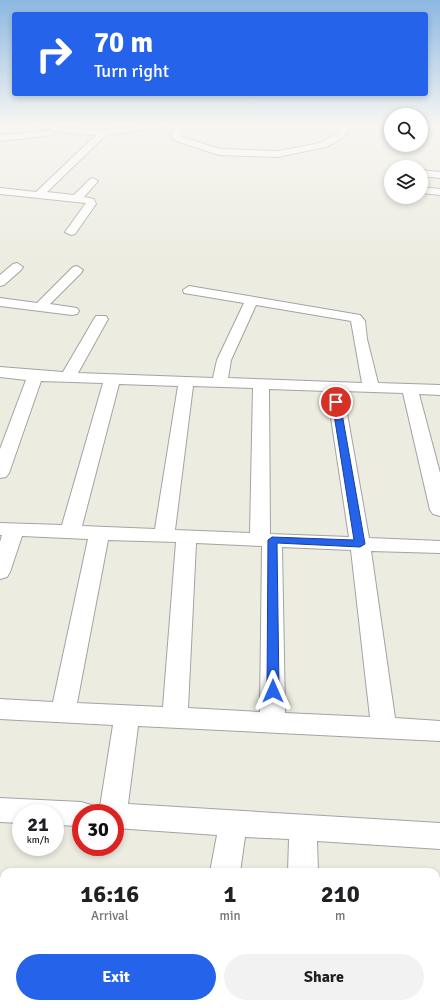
<!DOCTYPE html>
<style>
body{margin:0;font-family:Signika,sans-serif;background:#f2f2f2;color:#202124;height:100vh;display:flex;flex-direction:column;font-size:15px;white-space:nowrap}
*{box-sizing:border-box;margin:0}
p{font-size:13px;color:#757577}
.icon{flex:none;width:22px;height:22px;fill:none;stroke:currentColor;stroke-width:2;stroke-linecap:round;stroke-linejoin:round}
.map{position:relative;flex:1;overflow:hidden}
.sheet{position:absolute;left:0px;top:868px;width:440px;height:140px;display:flex;flex-direction:column;background:#fff;border-radius:12px 12px 0 0;box-shadow:0 2px 6px #0003}
.sheet>*{flex:none}
.banner{position:absolute;left:12px;top:12px;width:416px;height:84px;border-radius:4px;box-shadow:0 2px 6px #0003;background:#2563eb;color:#fff;overflow:hidden}
.fabs{position:absolute;left:384px;top:108px;display:grid;gap:8px}
.fabs a{display:grid;place-items:center;width:44px;height:44px;border-radius:50%;background:#fff;box-shadow:0 2px 6px #0003;font-size:20px}
.speed{position:absolute;left:12px;top:804px;display:flex;gap:8px;font-size:20px;font-weight:700;text-align:center}
.speed>*{display:grid;place-content:center;width:52px;height:52px;border-radius:50%;background:#fff;box-shadow:0 2px 6px #0003;line-height:1}
.speed small{font-size:10px;font-weight:400}
.speed .limit{border:6px solid #d22;background:#fff;color:#111}
.pin{position:absolute;display:grid;place-items:center;width:34px;height:34px;color:#fff;margin:-17px;border:2px solid #fff;border-radius:50%;box-shadow:0 1px 4px #0007}
.me{position:absolute;width:44px;margin:-22px;rotate:0deg;stroke-linejoin:round;filter:drop-shadow(0 0 3px #0008)}
.turn{display:flex;align-items:center;gap:14px;height:84px;padding:0 16px;font-size:18px}
.turn .icon{width:52px;height:52px;stroke-width:2.5}
.turn b{display:block;font-size:28px;line-height:34px}
.eta{display:flex;justify-content:space-evenly;align-items:center;height:68px;text-align:center}
.eta b{font-size:24px;font-weight:700;line-height:28px}
.action{display:flex;gap:8px;margin-top:auto;padding:8px 16px}
.action a{flex:1;height:46px;border-radius:24px;background:#2563eb;color:#fff;font-size:16px;font-weight:700;line-height:46px;text-align:center}
.action a+a{background:#f2f2f2;color:#202124}
.map>svg:first-child{display:block}
.lines{fill:none;stroke-linecap:round;stroke-linejoin:round}
.minor-casing{stroke:#a3a3a3;stroke-width:2}
.minor{fill:#fff;fill-rule:evenodd}
.route{fill:#2563eb;stroke:#184099}
</style>
<div class="map">
<svg width="440" height="1008" viewBox="0 0 440 1008">
<rect width="100%" height="100%" fill="#edece1"/>
<g class="lines">
<defs>
<g id="minor">
<path d="M 27,124 C 50,124 72,130 95,130 C 121,130 146,124 172,124 L 168,126 L 106,135 L 47,192 L 74,195 L 90,179 L 93,178 L 98,181 L 84,197 L 94,199 L 96,204 L 75,234 L 71,235 L 65,232 L 86,203 L 0,194 L 0,188 L 36,192 L 96,135 L 71,133 L 31,126 Z"/>
<path d="M 178,124 L 186,124 L 180,135 L 182,137 L 220,149 L 278,151 L 320,143 L 337,134 L 343,124 L 351,124 L 343,138 L 326,147 L 278,157 L 219,155 L 176,141 L 171,136 Z"/>
<path d="M 50,131 L 54,133 L 53,135 L 0,141 L 0,135 Z"/>
<path d="M 421,170 L 440,172 L 440,178 L 421,176 Z"/>
<path d="M 421,187 L 440,189 L 440,195 L 421,193 Z"/>
<path d="M 17,263 L 23,267 L 21,270 L 4,285 L 0,286 L 0,275 L 13,264 Z"/>
<path d="M 77,266 L 83,270 L 81,273 L 50,304 L 77,308 L 79,311 L 77,314 L 72,315 L 0,306 L 0,298 L 37,303 L 73,267 Z"/>
<path d="M 189,286 L 360,315 L 365,321 L 367,339 L 378,383 L 440,385 L 440,395 L 419,394 L 440,473 L 440,516 L 433,514 L 430,510 L 403,393 L 343,391 L 369,538 L 440,541 L 440,553 L 371,551 L 395,718 L 440,721 L 440,741 L 138,726 L 128,804 L 440,823 L 440,849 L 317,841 L 318,872 L 288,872 L 289,839 L 245,837 L 240,872 L 210,872 L 217,835 L 115,828 L 115,813 L 99,813 L 113,725 L 0,719 L 0,699 L 53,702 L 88,539 L 22,536 L 10,572 L 7,577 L 0,579 L 0,542 L 2,535 L 0,535 L 0,523 L 62,525 L 103,383 L 41,381 L 9,473 L 6,477 L 0,478 L 0,449 L 26,380 L 0,377 L 0,367 L 63,372 L 94,319 L 96,316 L 106,316 L 108,319 L 78,373 L 213,378 L 217,360 L 244,303 L 184,293 L 183,290 ZM 256,305 L 351,321 L 362,383 L 228,378 L 231,360 ZM 119,384 L 178,386 L 155,529 L 82,526 ZM 193,386 L 253,388 L 250,533 L 175,530 ZM 269,389 L 327,391 L 349,537 L 270,534 ZM 108,540 L 176,542 L 163,707 L 77,703 ZM 196,543 L 262,546 L 260,712 L 188,708 ZM 282,547 L 351,550 L 370,717 L 285,713 Z"/>
<path d="M 0,798 L 81,802 L 91,805 L 94,813 L 81,813 L 81,826 L 55,825 L 55,813 L 21,813 L 21,823 L 0,822 Z"/>
<path d="M 178,1004 L 212,1004 L 211,1008 L 177,1008 Z"/>
<rect x="286" y="1004" width="34" height="4"/>
</g>
</defs>
<!-- minor casing -->
<use href="#minor" class="minor-casing"/>
<!-- minor -->
<use href="#minor" class="minor"/>
</g>
<!-- sky -->
<linearGradient id="sky" x2="0" y2="1"><stop stop-color="#8cb8e2"/><stop offset="0.47" stop-color="#f7f6f2"/><stop offset="1" stop-color="#f7f6f2" stop-opacity="0"/></linearGradient>
<rect width="440" height="265" fill="url(#sky)"/>
<!-- route -->
<path class="route" d="M 336,400 L 340,402 L 365,544 L 360,547 L 277,543 L 279,691 L 277,694 L 269,694 L 267,691 L 268,540 L 272,537 L 354,540 L 332,402 Z"/>
</svg>
<div class="fabs">
<a><svg class="icon" aria-label="search" viewBox="0 0 24 24"><circle cx="10" cy="10" r="6"/><path d="M15 15l6 6"/></svg></a>
<a><svg class="icon" aria-label="layers" viewBox="0 0 24 24"><path d="M12 4l9 5-9 5-9-5zM3 14l9 5 9-5"/></svg></a>
</div>
<div class="speed"><div>21<small>km/h</small></div><div class="limit">30</div></div>
<div class="pin" style="left:336px;top:402px;background:#d93025"><svg class="icon" aria-label="arrive" viewBox="0 0 24 24"><path d="M6 21V4h12l-3 4 3 4H6"/></svg></div>
<svg class="me" style="left:273px;top:691px" viewBox="-20 -20 40 40"><path d="M0-17L14 15 0 8-14 15z" fill="#2563eb" stroke="#fff" stroke-width="4"/></svg>
<div class="banner">
<div class="turn"><svg class="icon" aria-label="right" viewBox="0 0 24 24"><path d="M7 20v-9h11M14 6l5 5-5 5"/></svg><div><b>70 m</b>Turn right</div></div>
</div>
<section class="sheet">
<div class="eta">
<div><b>16:16</b><p>Arrival</p></div>
<div><b>1</b><p>min</p></div>
<div><b>210</b><p>m</p></div>
</div>
<div class="action"><a>Exit</a><a>Share</a></div>
</section>
</div>
